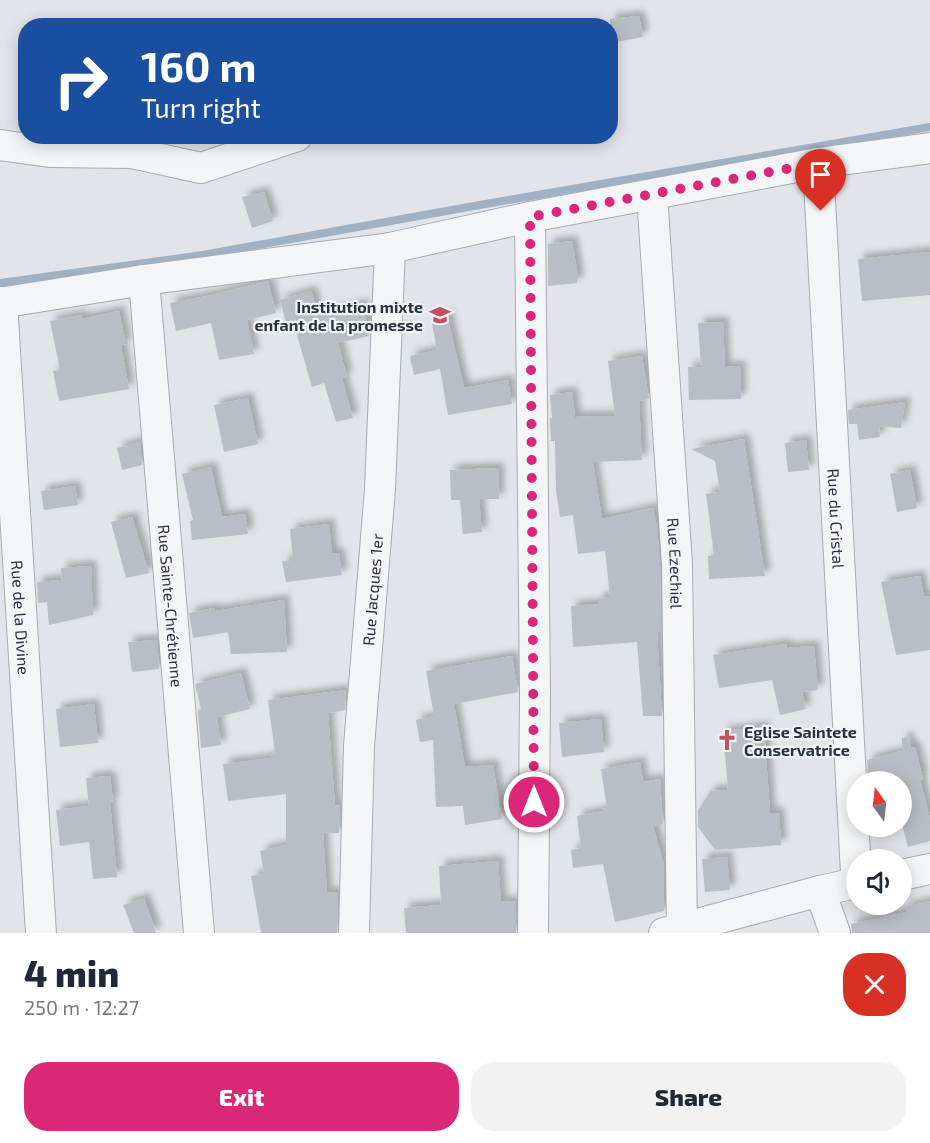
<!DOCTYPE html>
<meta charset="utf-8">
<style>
body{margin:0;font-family:"Exo 2",sans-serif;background:#f2f2f3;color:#1f2937;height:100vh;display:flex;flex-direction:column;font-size:22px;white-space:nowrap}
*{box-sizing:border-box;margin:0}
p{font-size:20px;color:#747a83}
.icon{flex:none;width:33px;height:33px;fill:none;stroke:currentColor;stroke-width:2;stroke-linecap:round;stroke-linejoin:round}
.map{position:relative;height:933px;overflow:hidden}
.side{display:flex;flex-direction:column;background:#fff;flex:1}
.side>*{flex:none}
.guide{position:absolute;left:18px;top:18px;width:600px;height:126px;border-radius:24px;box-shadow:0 3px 15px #0003;background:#1a4fa0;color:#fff;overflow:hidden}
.needle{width:39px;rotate:345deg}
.tools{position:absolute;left:846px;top:771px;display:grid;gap:12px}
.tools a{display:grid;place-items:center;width:66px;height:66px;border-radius:50%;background:#fff;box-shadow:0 3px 15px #0003;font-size:30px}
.pin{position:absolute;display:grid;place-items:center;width:51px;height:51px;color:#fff;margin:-62px -26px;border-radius:50% 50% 50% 0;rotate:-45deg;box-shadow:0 0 6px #0007}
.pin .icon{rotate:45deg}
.me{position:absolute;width:66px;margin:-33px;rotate:0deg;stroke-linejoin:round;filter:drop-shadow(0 0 4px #0008)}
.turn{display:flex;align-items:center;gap:21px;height:126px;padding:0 24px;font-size:27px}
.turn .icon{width:78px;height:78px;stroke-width:2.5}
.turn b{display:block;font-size:42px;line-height:51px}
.round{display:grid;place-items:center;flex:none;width:63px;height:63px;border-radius:24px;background:#f2f2f3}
.overview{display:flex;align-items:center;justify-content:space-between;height:102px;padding:0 24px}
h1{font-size:36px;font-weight:800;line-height:45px}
.action{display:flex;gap:12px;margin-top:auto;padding:12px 24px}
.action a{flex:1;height:69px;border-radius:24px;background:#db2777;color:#fff;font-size:24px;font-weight:800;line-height:69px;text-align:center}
.action a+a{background:#f2f2f3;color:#1f2937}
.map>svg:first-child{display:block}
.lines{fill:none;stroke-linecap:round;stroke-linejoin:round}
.stream{stroke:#9fb1c5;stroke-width:8}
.building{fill:#b9bdc5;filter:url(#shadow)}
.minor-casing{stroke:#a7abb2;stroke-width:32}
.minor{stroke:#f3f5f7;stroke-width:30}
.route{stroke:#db2777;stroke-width:10;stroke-dasharray:0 18}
.labels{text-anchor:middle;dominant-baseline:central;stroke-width:4.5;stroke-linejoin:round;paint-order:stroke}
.poi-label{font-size:16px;font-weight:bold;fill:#2b323f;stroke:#f1f3f6;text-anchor:end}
.street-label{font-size:16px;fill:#2b323f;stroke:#f1f3f6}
</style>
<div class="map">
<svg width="930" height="933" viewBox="0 0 930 933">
<defs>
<filter id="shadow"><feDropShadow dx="5.5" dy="-5.5" stdDeviation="3" flood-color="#0004"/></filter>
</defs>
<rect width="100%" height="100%" fill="#e1e4e8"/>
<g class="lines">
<!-- stream -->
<path class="stream" d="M 0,283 L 203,255 L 474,206 L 930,127"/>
</g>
<!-- building -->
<g class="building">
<path d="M 639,16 L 643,37 L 610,43 L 610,19 Z"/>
<path d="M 264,192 L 273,221 L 252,228 L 242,197 Z"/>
<path d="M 572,241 L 578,276 L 577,283 L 548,286 L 548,244 Z"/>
<path d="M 930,252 L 930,295 L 862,301 L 858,259 Z"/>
<path d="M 268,281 L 276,313 L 247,320 L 254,354 L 219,360 L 211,323 L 176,331 L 170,303 L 207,296 Z"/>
<path d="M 311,291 L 318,314 L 363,304 L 369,330 L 369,336 L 338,343 L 347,377 L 342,378 L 353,418 L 336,422 L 324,383 L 312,387 L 293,321 L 286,323 L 280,300 Z"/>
<path d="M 119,311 L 126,344 L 121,345 L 129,389 L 59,401 L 53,371 L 60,370 L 50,321 L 81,315 L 82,319 Z"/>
<path d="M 447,315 L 464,388 L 508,380 L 512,404 L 448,415 L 440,369 L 414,375 L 410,356 L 437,350 L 431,318 Z"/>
<path d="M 723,322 L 725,367 L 740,366 L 741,399 L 689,400 L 688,367 L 701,367 L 698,323 Z"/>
<path d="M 642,356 L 649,399 L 639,401 L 642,460 L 593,462 L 602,519 L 653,508 L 657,527 L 660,565 L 661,632 L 657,632 L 662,716 L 643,716 L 637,642 L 573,647 L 571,606 L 598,604 L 598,598 L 610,597 L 605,551 L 578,554 L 573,515 L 560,517 L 556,491 L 555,441 L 551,441 L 550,418 L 552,418 L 550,395 L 572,392 L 575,417 L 615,416 L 608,361 Z"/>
<path d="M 248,398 L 258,444 L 224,452 L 214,405 Z"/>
<path d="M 905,402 L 901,428 L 879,426 L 880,437 L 859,440 L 857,424 L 849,424 L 848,410 Z"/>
<path d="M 744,439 L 765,576 L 709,579 L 708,556 L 714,555 L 706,494 L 720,492 L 715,461 L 691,449 Z"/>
<path d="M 806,440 L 809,470 L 788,472 L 785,443 Z"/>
<path d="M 140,442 L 142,465 L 122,470 L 117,448 Z"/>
<path d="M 211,467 L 222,517 L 245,514 L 248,534 L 192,540 L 190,521 L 193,520 L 182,474 Z"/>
<path d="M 498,468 L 499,499 L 479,499 L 482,532 L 463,534 L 460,500 L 451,500 L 450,470 Z"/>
<path d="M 910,470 L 917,508 L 897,512 L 890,474 Z"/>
<path d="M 75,486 L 78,505 L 44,510 L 41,491 Z"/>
<path d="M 132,517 L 149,573 L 126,578 L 111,522 Z"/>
<path d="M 329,524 L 332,554 L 339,553 L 342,575 L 286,582 L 282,561 L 293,560 L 290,529 Z"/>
<path d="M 91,566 L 93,615 L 49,625 L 47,602 L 38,603 L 37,582 L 62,580 L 61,568 Z"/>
<path d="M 920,576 L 924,597 L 930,596 L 930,650 L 896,655 L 881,582 Z"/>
<path d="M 284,600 L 287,652 L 231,654 L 228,632 L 193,638 L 189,613 L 214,608 L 215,611 Z"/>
<path d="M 157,640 L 159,669 L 132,672 L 128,642 Z"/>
<path d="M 786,644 L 787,648 L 814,646 L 818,690 L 802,692 L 806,709 L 780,715 L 772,680 L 719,688 L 713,655 Z"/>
<path d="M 512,656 L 518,692 L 454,704 L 465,767 L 493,765 L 502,819 L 465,825 L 463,806 L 436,807 L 433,740 L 420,742 L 416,720 L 434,716 L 426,671 Z"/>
<path d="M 241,673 L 250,709 L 217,717 L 221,745 L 201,748 L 198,710 L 201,709 L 195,684 Z"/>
<path d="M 346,690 L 345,710 L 328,713 L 335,806 L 340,805 L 339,833 L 323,833 L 327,893 L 338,892 L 337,933 L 261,933 L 251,876 L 264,874 L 260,851 L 286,845 L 286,794 L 228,801 L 223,764 L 271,758 L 271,753 L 275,753 L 268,700 Z"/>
<path d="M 94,704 L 98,743 L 60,747 L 56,709 Z"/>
<path d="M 601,719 L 604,752 L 562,757 L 559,723 Z"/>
<path d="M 764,727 L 770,813 L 779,813 L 781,845 L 715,850 L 698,827 L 698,810 L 711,791 L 728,790 L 723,731 Z"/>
<path d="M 908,737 L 911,748 L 915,747 L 923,779 L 920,780 L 930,819 L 930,841 L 908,847 L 902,824 L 902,782 L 868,782 L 867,760 L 902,751 L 902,738 Z"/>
<path d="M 640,762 L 643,782 L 660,779 L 663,824 L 653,826 L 664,865 L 664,911 L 615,922 L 603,864 L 573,868 L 571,850 L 581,848 L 577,816 L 603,811 L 602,809 L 607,808 L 601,769 Z"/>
<path d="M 110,776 L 113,801 L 110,802 L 117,877 L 93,879 L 89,842 L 60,846 L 56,810 L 89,806 L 86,778 Z"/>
<path d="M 727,857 L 730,890 L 705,892 L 702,859 Z"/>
<path d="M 498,861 L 501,902 L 515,901 L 516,933 L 406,933 L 404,908 L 441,905 L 439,866 Z"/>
<path d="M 144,898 L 156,933 L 134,933 L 123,905 Z"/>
<path d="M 930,901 L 930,933 L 852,933 L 851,924 L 907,912 L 906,907 Z"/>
</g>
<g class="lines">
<defs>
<g id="minor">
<path d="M 0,145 L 50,152 L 132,153 L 201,168 L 297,136"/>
<path id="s1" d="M 818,163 L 856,873"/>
<path id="s2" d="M 652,195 L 677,564 L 682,933"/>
<path d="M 530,217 L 535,693 L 533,933"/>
<path id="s3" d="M 144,280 L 199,933"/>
<path id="s4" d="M 2,302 L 41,933"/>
<path d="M 0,303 L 144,280 L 390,248 L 530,217 L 818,163 L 930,148"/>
<path d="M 902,875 L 930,869"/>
<path d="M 820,891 L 835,933"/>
<path id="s5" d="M 354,933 L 359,746 L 380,489 L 390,248"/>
<path d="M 664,933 L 820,891 L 856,883"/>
</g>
</defs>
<!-- minor casing -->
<use href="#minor" class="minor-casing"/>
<!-- minor -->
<use href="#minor" class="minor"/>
</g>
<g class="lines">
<!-- route -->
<path class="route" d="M 534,802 L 530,217 L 818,163 L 821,211"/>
</g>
<!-- icons -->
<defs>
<symbol id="school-bare" viewBox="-9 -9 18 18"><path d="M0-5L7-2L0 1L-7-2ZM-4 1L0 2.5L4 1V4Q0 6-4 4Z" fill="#c25261" stroke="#f1f3f6" stroke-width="2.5" paint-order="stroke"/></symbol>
<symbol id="church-bare" viewBox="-9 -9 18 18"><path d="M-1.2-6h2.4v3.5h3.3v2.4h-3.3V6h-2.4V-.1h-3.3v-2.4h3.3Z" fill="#c25261" stroke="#f1f3f6" stroke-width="2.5" paint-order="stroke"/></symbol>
</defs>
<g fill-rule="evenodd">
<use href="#school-bare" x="425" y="300" width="30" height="30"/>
<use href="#church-bare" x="712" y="725" width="30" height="30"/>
</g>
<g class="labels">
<!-- poi labels -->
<g class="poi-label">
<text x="423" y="306">Institution mixte<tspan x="423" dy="18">enfant de la promesse</tspan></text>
<text x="744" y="731" text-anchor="start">Eglise Saintete<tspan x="744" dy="18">Conservatrice</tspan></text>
</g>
<!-- street labels -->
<g class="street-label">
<text stroke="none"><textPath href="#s1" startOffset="356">Rue du Cristal</textPath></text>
<text stroke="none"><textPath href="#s2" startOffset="369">Rue Ezechiel</textPath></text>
<text stroke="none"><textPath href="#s5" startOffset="344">Rue Jacques 1er</textPath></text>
<text stroke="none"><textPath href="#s3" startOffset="327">Rue Sainte-Chrétienne</textPath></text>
<text stroke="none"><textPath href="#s4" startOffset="316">Rue de la Divine</textPath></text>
</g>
</g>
</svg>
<div class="tools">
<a><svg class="needle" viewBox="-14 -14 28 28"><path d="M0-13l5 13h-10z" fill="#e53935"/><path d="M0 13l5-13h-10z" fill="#747a83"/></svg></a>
<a><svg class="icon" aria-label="sound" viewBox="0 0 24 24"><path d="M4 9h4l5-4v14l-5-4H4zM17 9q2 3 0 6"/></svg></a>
</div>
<div class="pin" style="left:821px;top:211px;background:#d93025"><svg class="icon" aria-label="arrive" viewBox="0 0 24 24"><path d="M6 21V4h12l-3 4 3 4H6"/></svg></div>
<svg class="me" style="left:534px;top:802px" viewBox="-20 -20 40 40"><circle r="17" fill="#db2777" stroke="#fff" stroke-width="3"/><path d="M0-11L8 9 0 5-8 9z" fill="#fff"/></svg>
<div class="guide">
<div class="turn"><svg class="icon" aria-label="right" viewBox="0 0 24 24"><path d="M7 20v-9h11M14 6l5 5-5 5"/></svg><div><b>160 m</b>Turn right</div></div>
</div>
</div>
<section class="side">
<div class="overview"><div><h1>4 min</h1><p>250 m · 12:27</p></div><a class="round" style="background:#d93025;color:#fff"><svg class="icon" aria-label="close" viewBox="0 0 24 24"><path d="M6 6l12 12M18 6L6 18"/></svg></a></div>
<div class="action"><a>Exit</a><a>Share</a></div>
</section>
